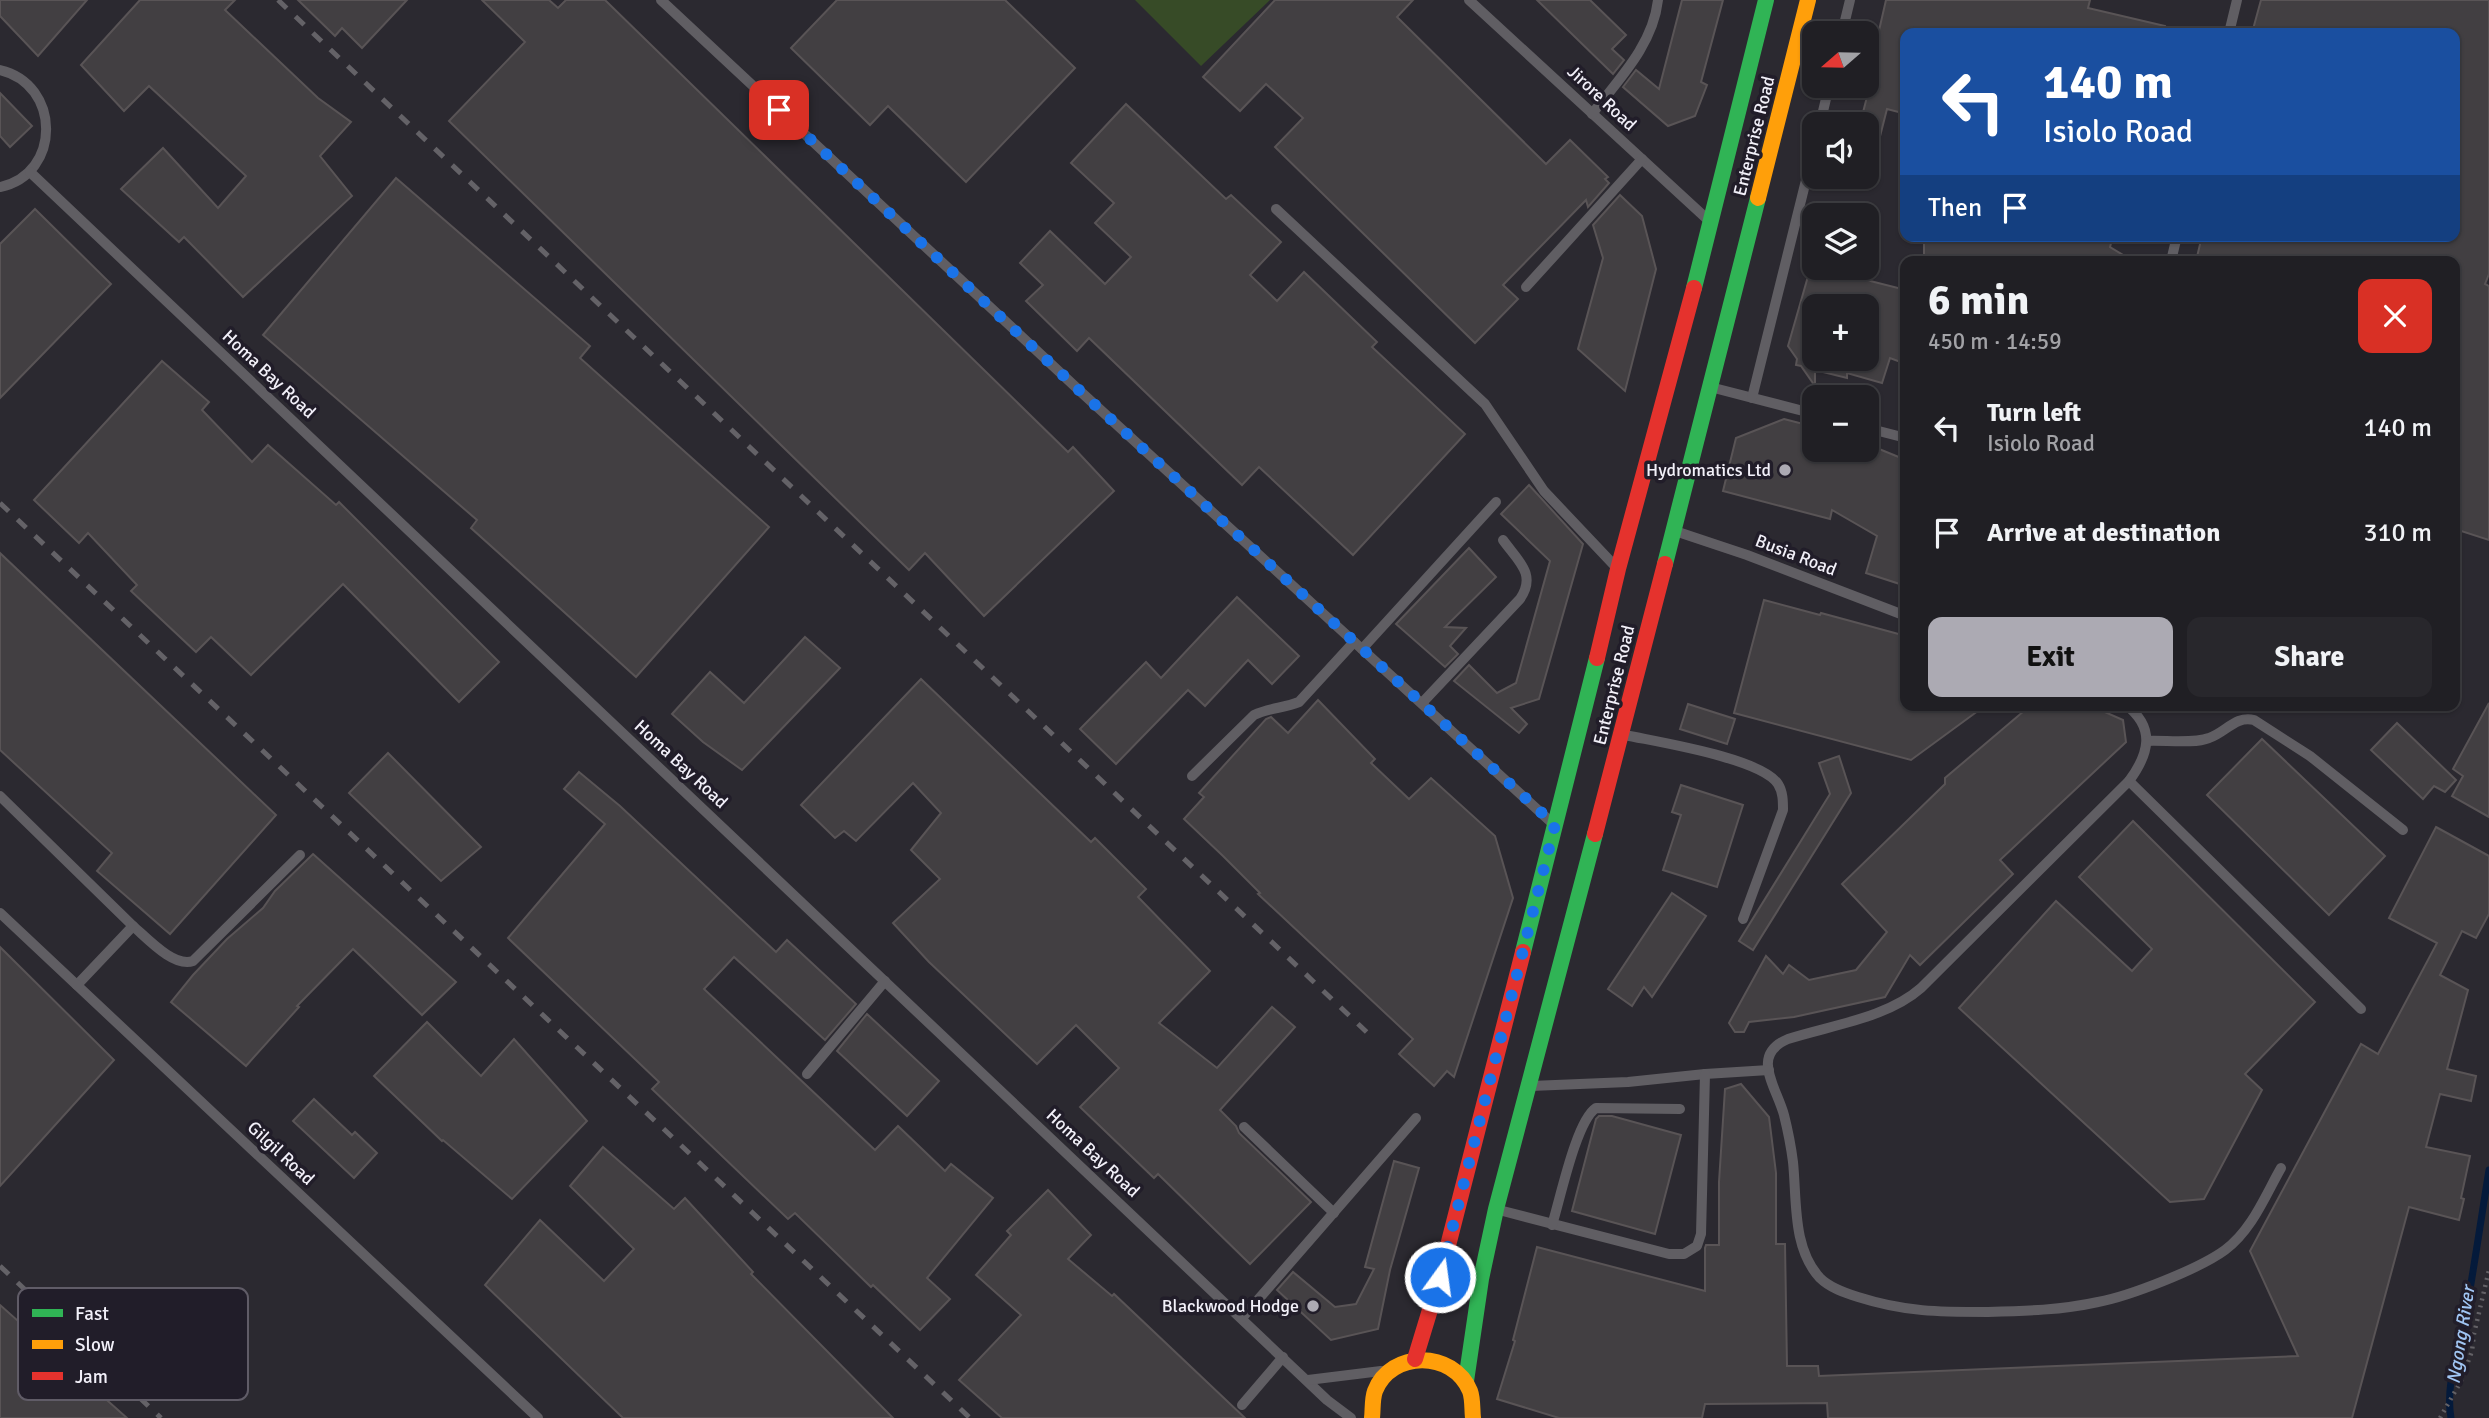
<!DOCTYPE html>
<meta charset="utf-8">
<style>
body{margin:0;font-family:Signika,sans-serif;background:#28272c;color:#f1f3f6;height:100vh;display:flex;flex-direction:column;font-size:26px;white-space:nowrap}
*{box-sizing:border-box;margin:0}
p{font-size:23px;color:#a2a2a6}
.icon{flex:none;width:38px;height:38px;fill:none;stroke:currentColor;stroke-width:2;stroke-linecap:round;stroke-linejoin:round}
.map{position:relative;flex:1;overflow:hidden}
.sheet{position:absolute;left:1900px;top:256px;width:560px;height:455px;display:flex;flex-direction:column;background:#201f24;border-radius:14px;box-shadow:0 2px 5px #0004,0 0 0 2px #3d3d41}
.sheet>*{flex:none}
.hud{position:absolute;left:1900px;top:28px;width:560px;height:214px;border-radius:14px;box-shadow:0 2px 5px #0004,0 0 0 2px #3d3d41;background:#1a4fa0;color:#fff;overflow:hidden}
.needle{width:46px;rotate:250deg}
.fabs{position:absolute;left:1802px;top:21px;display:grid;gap:14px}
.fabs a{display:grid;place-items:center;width:77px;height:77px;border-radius:14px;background:#201f24;box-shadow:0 2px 5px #0004,0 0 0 2px #3d3d41;font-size:35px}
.pin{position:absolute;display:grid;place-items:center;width:60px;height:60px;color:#fff;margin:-30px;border-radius:14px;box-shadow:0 4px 10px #0006}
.me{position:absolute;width:77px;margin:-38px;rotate:14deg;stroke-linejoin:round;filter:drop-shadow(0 0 5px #0008)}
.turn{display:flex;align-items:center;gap:24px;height:147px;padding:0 28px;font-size:32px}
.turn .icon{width:91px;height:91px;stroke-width:2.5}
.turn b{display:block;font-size:49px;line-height:60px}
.then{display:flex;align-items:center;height:66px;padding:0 28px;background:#0003;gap:14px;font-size:26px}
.round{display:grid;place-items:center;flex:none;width:74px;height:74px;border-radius:14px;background:#28272c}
.summary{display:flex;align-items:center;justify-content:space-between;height:119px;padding:0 28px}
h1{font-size:42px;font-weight:700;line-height:52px}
.cta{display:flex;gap:14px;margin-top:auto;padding:14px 28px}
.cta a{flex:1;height:80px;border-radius:14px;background:#acaab3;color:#111;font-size:28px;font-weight:700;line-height:80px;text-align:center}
.cta a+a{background:#28272c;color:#f1f3f6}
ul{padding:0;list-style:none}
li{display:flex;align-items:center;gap:21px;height:105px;padding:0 28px}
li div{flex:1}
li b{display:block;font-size:26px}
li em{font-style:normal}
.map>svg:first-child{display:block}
.green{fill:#374b27}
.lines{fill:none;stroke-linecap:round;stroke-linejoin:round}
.stream{stroke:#041a3b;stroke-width:7}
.building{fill:#423f42;stroke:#595456;stroke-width:2;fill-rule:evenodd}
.path{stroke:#636166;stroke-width:4.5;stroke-dasharray:2 5;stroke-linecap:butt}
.lane{stroke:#605e63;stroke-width:10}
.fast{stroke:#30b455;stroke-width:16}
.slow{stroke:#ff9f0a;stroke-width:16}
.jam{stroke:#e5322d;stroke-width:16}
.rail{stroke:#646267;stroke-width:5;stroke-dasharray:12 12;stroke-linecap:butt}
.route{stroke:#1a73e8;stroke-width:12;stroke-dasharray:0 21.6}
.poi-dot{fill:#acaab3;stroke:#211d29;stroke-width:2.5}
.labels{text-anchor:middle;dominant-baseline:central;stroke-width:7;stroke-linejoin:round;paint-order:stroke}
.street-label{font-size:18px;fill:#f2f0f9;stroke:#211d29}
.poi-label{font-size:18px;fill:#f2f0f9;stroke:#211d29;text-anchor:end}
.water-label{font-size:19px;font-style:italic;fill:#a1c6f4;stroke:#211d29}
.key{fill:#211d29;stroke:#605c67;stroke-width:2}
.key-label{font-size:19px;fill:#f2f0f9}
</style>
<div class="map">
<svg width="2489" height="1418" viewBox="0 0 2489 1418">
<rect width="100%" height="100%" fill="#2b2930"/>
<!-- green -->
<path class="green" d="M 1135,0 L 1270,0 L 1201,66 Z"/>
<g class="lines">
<!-- stream -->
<path class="stream" d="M 2451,1418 C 2445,1383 2459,1352 2465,1318 C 2474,1269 2481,1219 2489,1170"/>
</g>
<!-- building -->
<g class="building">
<path d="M 0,0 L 87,0 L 38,56 L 0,16 Z"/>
<path d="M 140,0 L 235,0 L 225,10 L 318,98 L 351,122 L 320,156 L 352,196 L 243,297 L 184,237 L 179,242 L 121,189 L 163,148 L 218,208 L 246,176 L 149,86 L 124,111 L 81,65 Z"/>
<path d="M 298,0 L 407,0 L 362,48 L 342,28 L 335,36 Z"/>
<path d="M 482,0 L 549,0 L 558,8 L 566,0 L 605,0 L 1068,452 L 1073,447 L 1114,491 L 984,616 L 925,553 L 909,570 L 449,121 L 525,42 Z"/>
<path d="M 837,0 L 1005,0 L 1075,68 L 966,182 L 888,106 L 870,125 L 791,48 Z"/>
<path d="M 1275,0 L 1413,0 L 1397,17 L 1546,164 L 1570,140 L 1608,177 L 1605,179 L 1609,183 L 1588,207 L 1586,200 L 1503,285 L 1518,299 L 1475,343 L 1275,147 L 1303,118 L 1266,84 L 1240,111 L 1203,77 Z"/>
<path d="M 1537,0 L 1590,0 L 1626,35 L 1612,49 L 1624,60 L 1613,74 Z"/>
<path d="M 1682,0 L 1723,0 L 1701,82 L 1707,85 L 1695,116 L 1668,126 L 1623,87 L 1636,70 L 1659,89 Z"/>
<path d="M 1886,0 L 2090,0 L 2088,8 L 2165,26 L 2164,33 L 1906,33 L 1906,114 L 1887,109 L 1874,160 L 1867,159 L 1867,124 L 1860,124 L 1876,62 L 1872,61 Z"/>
<path d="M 2261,0 L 2489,0 L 2489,274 L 2485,284 L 2489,286 L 2489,540 L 2455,529 L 2455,261 L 2196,261 L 2202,236 L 2455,236 L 2455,33 L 2252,33 Z"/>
<path d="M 0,93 L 32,126 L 10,147 L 0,136 Z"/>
<path d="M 1126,104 L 1226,199 L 1231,195 L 1281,242 L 1250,275 L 1277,301 L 1304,272 L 1377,342 L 1372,347 L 1465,434 L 1353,555 L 1259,467 L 1242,485 L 1089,338 L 1077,351 L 1026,301 L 1043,285 L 1020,263 L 1050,231 L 1105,284 L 1131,257 L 1095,223 L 1114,203 L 1071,163 Z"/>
<path d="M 396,178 L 590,346 L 580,358 L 769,527 L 636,677 L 471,528 L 477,520 L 263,335 Z"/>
<path d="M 1620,195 L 1642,216 L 1656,269 L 1625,391 L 1578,349 L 1603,258 L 1593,225 Z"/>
<path d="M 35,209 L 111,284 L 0,398 L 0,244 Z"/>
<path d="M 1924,236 L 2113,236 L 2110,247 L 2133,261 L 1924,261 Z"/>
<path d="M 1811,266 L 1906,290 L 1906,364 L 1890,358 L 1882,383 L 1847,373 L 1847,378 L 1815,370 L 1815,386 L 1801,366 L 1796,365 L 1797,359 L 1788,346 ZM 1815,306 L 1867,306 L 1867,359 L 1815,359 Z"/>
<path d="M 162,361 L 209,402 L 202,410 L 252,462 L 268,445 L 336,505 L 339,502 L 499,662 L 459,702 L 343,584 L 251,675 L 211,637 L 196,652 L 131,591 L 137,585 L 88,533 L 79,543 L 34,500 Z"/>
<path d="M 1784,419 L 1815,427 L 1815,450 L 1867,450 L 1867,444 L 1906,460 L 1906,586 L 1866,573 L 1877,536 L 1832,510 L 1830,519 L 1723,491 L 1736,438 Z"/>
<path d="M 1529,485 L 1583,544 L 1539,699 L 1511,708 L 1527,724 L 1519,733 L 1454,681 L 1469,665 L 1497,693 L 1516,683 L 1550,561 L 1501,514 Z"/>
<path d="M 1469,548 L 1496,577 L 1445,627 L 1466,628 L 1450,646 L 1458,654 L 1445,667 L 1396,624 Z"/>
<path d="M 0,553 L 276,815 L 170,934 L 97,871 L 112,853 L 0,750 Z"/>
<path d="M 1237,597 L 1299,656 L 1272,684 L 1248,660 L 1205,706 L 1188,690 L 1116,764 L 1080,729 L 1146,662 L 1161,678 Z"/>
<path d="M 1764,600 L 1820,615 L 1821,613 L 1906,636 L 1906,705 L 1986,705 L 1911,760 L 1734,713 Z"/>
<path d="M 805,637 L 840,668 L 742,770 L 703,742 L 672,714 L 710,672 L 744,703 Z"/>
<path d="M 921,679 L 1091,842 L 1095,838 L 1146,889 L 1138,897 L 1210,971 L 1159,1023 L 1217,1068 L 1272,1007 L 1295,1027 L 1220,1110 L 1236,1126 L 1239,1133 L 1311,1202 L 1250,1264 L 1158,1174 L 1154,1178 L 1080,1107 L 1119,1068 L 1076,1025 L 1037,1064 L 929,962 L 893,923 L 940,879 L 911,850 L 941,813 L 913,783 L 856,841 L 844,831 L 835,838 L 801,805 Z"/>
<path d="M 1318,700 L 1375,759 L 1371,763 L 1409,799 L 1431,778 L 1495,836 L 1513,898 L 1454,1077 L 1447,1071 L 1434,1086 L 1399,1054 L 1413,1039 L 1258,894 L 1260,893 L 1223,856 L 1184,819 L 1204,797 L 1199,793 L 1266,719 L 1271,717 L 1288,733 Z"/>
<path d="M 2489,703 L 2489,817 L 2452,796 L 2463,776 L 2453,769 Z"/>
<path d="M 1688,704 L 1735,719 L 1727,744 L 1680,729 Z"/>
<path d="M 2031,705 L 2089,705 L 2123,720 L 2126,742 L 2000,860 L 2013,874 L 1920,965 L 1910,955 L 1885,997 L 1794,1017 L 1749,1022 L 1744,1032 L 1735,1032 L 1729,1023 L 1766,956 L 1783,974 L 1789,965 L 1809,980 L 1856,970 L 1887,932 L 1842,884 L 1945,784 L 1945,778 Z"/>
<path d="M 2397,723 L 2456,780 L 2445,792 L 2434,786 L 2423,799 L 2371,750 Z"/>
<path d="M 2262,739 L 2385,856 L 2329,915 L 2207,795 Z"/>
<path d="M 388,753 L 481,847 L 441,881 L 349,793 Z"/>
<path d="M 1839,756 L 1851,793 L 1753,950 L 1739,941 L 1830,794 L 1819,763 Z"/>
<path d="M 579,772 L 620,806 L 776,952 L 787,940 L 856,1004 L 825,1040 L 734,957 L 704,989 L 875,1150 L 898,1126 L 945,1171 L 951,1164 L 993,1198 L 927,1278 L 950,1299 L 920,1330 L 873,1285 L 871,1287 L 795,1213 L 788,1219 L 652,1089 L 659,1082 L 508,938 L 605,824 L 564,789 Z"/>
<path d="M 1681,785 L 1743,805 L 1717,887 L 1663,870 L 1681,815 L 1672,812 Z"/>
<path d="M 2133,821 L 2315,1002 L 2245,1074 L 2262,1090 L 2204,1199 L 2170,1202 L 1959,1008 L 2056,901 L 2132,971 L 2152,949 L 2079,877 Z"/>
<path d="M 2436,827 L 2489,856 L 2489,914 L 2476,938 L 2462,931 L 2440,975 L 2468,990 L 2447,1069 L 2476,1076 L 2471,1101 L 2440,1094 L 2426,1147 L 2470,1156 L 2461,1198 L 2464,1199 L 2459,1220 L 2409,1207 L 2352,1418 L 1828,1418 L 1827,1403 L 1705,1404 L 1702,1418 L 1559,1418 L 1497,1399 L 1515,1341 L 1513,1340 L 1537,1247 L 1705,1291 L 1705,1248 L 1706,1245 L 1719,1245 L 1719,1182 L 1725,1089 L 1741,1084 L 1769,1117 L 1776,1173 L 1776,1244 L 1785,1244 L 1787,1366 L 1818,1366 L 1819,1376 L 2298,1356 L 2250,1251 L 2361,1044 L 2378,1054 L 2437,943 L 2389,918 Z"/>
<path d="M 313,854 L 456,982 L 422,1015 L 353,949 L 297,1006 L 299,1007 L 246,1066 L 171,1002 L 193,975 L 227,939 L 263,908 L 275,891 Z"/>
<path d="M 1672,893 L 1706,916 L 1652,997 L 1644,987 L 1632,1006 L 1608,989 Z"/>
<path d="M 0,947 L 114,1060 L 0,1186 Z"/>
<path d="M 867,1014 L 939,1081 L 907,1116 L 837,1051 Z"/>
<path d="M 427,1022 L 481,1076 L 514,1039 L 587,1121 L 512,1199 L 443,1140 L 442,1141 L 374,1076 Z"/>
<path d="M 314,1099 L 352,1135 L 355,1132 L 377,1153 L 354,1178 L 293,1121 Z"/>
<path d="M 1599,1116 L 1612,1116 L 1681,1135 L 1655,1234 L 1572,1211 L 1596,1119 Z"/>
<path d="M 603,1147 L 674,1209 L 685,1198 L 753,1272 L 751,1274 L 893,1418 L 623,1418 L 485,1285 L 540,1220 L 604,1281 L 634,1249 L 570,1186 Z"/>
<path d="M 1394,1161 L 1419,1168 L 1390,1270 L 1378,1329 L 1331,1340 L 1277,1290 L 1293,1272 L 1335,1307 L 1356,1304 L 1374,1269 L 1365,1267 Z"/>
<path d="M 1048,1190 L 1091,1235 L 1068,1259 L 1112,1296 L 1114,1294 L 1245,1418 L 1002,1418 L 959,1380 L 1021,1315 L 976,1275 L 1011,1235 L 1007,1231 Z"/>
<path d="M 0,1305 L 127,1418 L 0,1418 Z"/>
</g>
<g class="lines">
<!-- path -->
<path class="path" d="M 2440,1418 L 2461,1381 L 2472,1351 L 2474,1334 L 2489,1270"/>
<!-- lane -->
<g class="lane">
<path d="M 661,0 L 1081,392 L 1551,822"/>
<path d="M 1469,0 L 1707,219"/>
<path d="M 1842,33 L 1850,0"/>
<path d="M 2229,33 L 2237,0"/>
<path d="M 0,70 C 61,84 62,174 0,187"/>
<path d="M 1592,114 C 1619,79 1653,45 1658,0"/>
<path d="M 1820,124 L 1829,86"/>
<path d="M 30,172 L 1327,1400 L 1351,1418"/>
<path d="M 1276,209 L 1485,404 L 1544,491 L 1613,564"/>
<path d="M 2171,261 L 2177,236"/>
<path d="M 1526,287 L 1642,159"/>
<path d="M 1714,388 L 1815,414"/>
<path d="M 1752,398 L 1815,144"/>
<path d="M 1867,428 L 1906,438"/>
<path d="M 1675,531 L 1747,555 L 1906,616"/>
<path d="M 1362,649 L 1496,502"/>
<path d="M 1422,703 L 1520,599 C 1537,574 1518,561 1503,540"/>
<path d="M 2126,705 C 2156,728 2149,754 2129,781 L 1921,988 C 1887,1018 1832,1025 1788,1039 C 1750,1055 1776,1086 1784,1115 C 1788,1131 1791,1146 1793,1162 C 1797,1200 1792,1248 1820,1278 C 1830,1288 1845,1293 1858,1297 C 1905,1312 1939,1312 1988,1312 C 2025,1311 2062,1310 2098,1302 C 2130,1296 2199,1269 2225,1250 C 2252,1230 2265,1196 2281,1168"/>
<path d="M 1625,735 C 1657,742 1761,758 1778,784 C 1783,792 1783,801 1783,810 L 1743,919"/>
<path d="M 2147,741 C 2164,740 2194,744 2209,738 C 2225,733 2236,715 2254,720 L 2310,756 L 2403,830"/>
<path d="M 1192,776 L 1254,715 C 1269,708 1284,708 1299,702 L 1354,642"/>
<path d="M 2129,781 L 2361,1009"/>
<path d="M 0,796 L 133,926 L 77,985"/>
<path d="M 0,913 L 538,1418"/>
<path d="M 133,926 C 147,938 174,968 193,961 L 300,855"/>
<path d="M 807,1074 L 885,981"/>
<path d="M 1531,1086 L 1628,1082 L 1705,1074 L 1769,1070"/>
<path d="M 1244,1127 L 1334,1213"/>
<path d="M 1499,1210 L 1669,1254 L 1684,1254 L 1697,1246 L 1701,1234 L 1705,1074"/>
<path d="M 1552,1225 C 1560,1200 1576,1121 1596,1108 L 1680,1109"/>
<path d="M 1242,1318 L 1416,1118"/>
<path d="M 1308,1380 L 1381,1371"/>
<path d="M 1242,1405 L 1283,1357"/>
</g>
<!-- fast -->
<g class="fast">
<path d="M 1694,288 L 1766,0"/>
<path d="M 1665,564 L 1758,198"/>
<path d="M 1523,952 L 1597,658"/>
<path d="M 1466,1381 L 1481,1279 L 1496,1209 L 1595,834"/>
</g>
<!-- slow -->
<g class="slow">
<path d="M 1758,198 L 1808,0"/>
<path d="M 1372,1418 C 1373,1410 1372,1399 1375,1391 C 1391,1350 1453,1350 1470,1391 C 1473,1399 1472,1410 1473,1418"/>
</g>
<!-- jam -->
<g class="jam">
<path d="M 1597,658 L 1618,569 L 1694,288"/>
<path d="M 1595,834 L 1665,564"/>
<path d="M 1415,1359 L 1440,1277 L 1523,952"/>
</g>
<!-- rail -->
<g class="rail">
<path d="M 278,0 L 1374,1039"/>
<path d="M 0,503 L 970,1418"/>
<path d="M 0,1266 L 161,1418"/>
</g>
</g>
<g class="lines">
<!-- route -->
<path class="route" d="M 779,110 L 1081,392 L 1555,825 L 1440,1277"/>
</g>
<!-- markers -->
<g class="poi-dot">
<circle cx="1785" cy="470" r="7"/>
<circle cx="1313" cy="1306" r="7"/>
</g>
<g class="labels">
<!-- street labels -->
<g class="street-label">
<text transform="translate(1602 98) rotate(43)">Jirore Road</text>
<text transform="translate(1754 136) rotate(-76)">Enterprise Road</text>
<text transform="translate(269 374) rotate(43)">Homa Bay Road</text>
<text transform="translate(1796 555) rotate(21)">Busia Road</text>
<text transform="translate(1614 685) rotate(-76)">Enterprise Road</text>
<text transform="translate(681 764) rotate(43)">Homa Bay Road</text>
<text transform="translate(281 1153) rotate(43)">Gilgil Road</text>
<text transform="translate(1093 1153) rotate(43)">Homa Bay Road</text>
</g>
<!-- poi labels -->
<g class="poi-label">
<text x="1771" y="470">Hydromatics Ltd</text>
<text x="1299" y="1306">Blackwood Hodge</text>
</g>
<!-- water labels -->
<g class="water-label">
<text transform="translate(2461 1335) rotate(-81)">Ngong River</text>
</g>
</g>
<!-- legend -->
<rect x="18" y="1288" width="230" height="112" rx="10" class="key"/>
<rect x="32" y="1309" width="31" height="8" fill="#30b455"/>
<rect x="32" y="1340" width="31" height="9" fill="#ff9f0a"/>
<rect x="32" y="1372" width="31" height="8" fill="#e5322d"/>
<g class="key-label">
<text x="75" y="1320">Fast</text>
<text x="75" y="1351">Slow</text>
<text x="75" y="1383">Jam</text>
</g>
</svg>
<div class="fabs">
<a><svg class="needle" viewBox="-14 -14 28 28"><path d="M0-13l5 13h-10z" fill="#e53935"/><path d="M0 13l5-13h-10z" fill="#a2a2a6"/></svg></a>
<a><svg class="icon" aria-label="sound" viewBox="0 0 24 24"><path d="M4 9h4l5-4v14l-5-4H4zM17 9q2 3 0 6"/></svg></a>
<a><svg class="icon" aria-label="layers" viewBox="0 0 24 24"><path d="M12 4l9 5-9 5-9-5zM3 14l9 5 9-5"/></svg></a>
<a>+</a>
<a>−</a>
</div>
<div class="pin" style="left:779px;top:110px;background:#d93025"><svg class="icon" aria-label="arrive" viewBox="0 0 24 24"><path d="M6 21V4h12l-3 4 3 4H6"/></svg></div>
<svg class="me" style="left:1440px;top:1277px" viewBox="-20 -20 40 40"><circle r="17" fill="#1a73e8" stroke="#fff" stroke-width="3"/><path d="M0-11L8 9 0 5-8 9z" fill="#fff"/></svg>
<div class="hud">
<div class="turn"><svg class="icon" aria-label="left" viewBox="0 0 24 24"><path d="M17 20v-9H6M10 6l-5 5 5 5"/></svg><div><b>140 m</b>Isiolo Road</div></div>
<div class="then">Then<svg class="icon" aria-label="arrive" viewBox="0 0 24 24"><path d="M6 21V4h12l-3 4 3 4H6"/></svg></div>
</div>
<section class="sheet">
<div class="summary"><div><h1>6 min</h1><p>450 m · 14:59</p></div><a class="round" style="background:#d93025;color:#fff"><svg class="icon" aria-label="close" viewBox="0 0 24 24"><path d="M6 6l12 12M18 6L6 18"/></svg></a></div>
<ul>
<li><svg class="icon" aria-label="left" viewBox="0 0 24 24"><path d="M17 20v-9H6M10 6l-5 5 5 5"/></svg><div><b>Turn left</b><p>Isiolo Road</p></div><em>140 m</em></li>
<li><svg class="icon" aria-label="arrive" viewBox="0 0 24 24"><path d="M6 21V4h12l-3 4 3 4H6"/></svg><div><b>Arrive at destination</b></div><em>310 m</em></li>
</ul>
<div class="cta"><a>Exit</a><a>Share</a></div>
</section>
</div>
